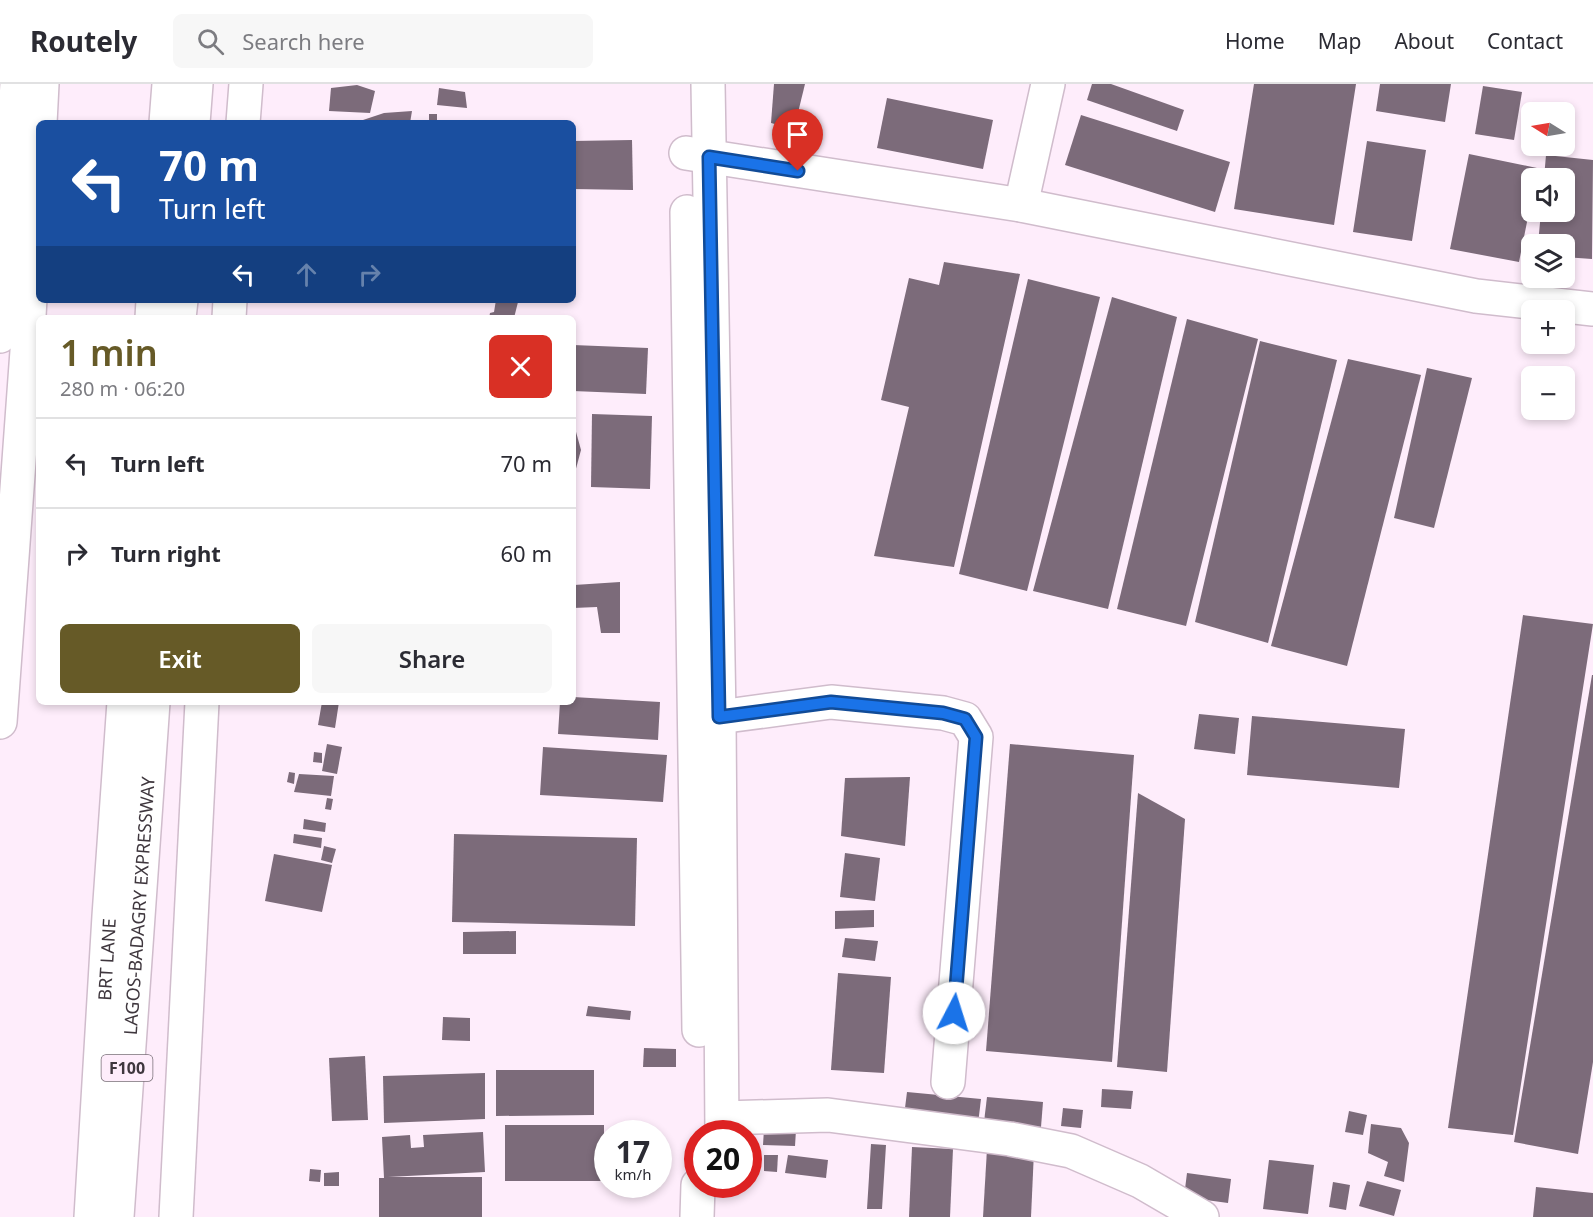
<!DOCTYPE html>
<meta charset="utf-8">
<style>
body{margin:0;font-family:"Noto Sans",sans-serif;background:#f7f7f7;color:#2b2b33;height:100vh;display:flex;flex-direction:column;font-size:22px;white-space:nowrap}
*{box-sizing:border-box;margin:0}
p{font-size:20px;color:#7c7c81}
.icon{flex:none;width:33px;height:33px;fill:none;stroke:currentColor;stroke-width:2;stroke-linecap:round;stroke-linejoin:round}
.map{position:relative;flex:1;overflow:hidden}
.side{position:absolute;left:36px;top:231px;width:540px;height:390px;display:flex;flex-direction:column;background:#fff;border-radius:9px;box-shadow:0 3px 9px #0003}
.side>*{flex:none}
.hud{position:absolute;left:36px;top:36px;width:540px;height:183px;border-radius:9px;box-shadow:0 3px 9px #0003;background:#1a4fa0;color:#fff;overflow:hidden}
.needle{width:39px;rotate:281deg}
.controls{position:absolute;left:1521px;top:18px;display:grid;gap:12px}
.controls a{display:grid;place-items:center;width:54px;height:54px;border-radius:9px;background:#fff;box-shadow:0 3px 9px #0003;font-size:30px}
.speed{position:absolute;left:594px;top:1036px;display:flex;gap:12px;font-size:30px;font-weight:700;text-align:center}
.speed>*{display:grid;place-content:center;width:78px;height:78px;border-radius:50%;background:#fff;box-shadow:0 3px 9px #0003;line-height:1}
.speed small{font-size:15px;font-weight:400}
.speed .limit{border:9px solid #d22;background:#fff;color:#111}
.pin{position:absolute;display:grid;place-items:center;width:51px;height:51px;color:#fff;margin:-62px -26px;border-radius:50% 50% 50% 0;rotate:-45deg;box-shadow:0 0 6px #0007}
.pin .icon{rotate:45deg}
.me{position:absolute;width:66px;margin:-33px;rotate:5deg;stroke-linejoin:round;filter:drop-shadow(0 0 4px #0008)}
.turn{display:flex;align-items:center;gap:21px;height:126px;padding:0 24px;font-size:27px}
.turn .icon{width:78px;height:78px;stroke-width:2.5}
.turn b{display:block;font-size:42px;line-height:51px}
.lanes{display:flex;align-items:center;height:57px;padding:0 24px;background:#0003;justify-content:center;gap:30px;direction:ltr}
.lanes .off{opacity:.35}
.round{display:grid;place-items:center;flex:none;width:63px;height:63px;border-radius:9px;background:#f7f7f7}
.overview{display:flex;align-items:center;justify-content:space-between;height:102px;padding:0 24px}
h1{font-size:36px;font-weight:600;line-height:45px;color:#665a27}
.primary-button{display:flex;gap:12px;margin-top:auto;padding:12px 24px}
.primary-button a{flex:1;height:69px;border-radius:9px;background:#665a27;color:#fff;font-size:24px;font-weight:600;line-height:69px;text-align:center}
.primary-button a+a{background:#f7f7f7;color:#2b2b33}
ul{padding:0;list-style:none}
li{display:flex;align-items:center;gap:18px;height:90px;padding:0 24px;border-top:2px solid #e1e1e2}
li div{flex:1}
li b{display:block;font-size:22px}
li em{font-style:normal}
header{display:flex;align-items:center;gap:36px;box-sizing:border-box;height:84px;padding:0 30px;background:#fff;border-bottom:2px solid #e1e1e2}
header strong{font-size:28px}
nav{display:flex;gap:33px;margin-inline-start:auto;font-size:21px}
.search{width:420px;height:54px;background:#f7f7f7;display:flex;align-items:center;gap:15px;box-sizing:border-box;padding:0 21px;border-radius:9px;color:#7c7c81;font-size:22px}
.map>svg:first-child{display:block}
.building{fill:#7c6b7a}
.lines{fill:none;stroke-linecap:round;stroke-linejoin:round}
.minor-casing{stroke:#d0bccc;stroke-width:36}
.major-casing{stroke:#d0bccc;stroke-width:36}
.highway-casing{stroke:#d0bccc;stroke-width:36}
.minor{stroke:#fff;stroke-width:33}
.major{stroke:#fff;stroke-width:33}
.highway{stroke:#fff;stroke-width:33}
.route-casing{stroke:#114b97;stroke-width:15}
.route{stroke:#1a73e8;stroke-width:10}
.labels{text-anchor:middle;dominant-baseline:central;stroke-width:6;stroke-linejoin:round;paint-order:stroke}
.shield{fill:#feedfb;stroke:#786e77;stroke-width:1.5}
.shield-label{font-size:16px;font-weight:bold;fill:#3f373e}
.street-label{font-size:18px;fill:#3f373e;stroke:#feedfb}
</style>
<header>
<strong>Routely</strong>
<div class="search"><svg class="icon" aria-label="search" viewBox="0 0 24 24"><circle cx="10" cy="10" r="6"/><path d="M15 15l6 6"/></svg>Search here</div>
<nav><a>Home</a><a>Map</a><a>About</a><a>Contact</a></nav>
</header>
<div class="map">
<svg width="1593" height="1133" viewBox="0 0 1593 1133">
<rect width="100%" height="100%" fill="#feedfb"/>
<!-- building -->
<g class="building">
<path d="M 774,0 L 805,0 L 794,45 L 771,39 Z"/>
<path d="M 1092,0 L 1111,0 L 1184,26 L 1177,47 L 1087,16 Z"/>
<path d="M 1254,0 L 1356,0 L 1334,141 L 1234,125 Z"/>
<path d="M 1380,0 L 1451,0 L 1445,38 L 1376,27 Z"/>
<path d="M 357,1 L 375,7 L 370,29 L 329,27 L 331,4 Z"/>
<path d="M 1483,2 L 1522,8 L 1514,56 L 1475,50 Z"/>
<path d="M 439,4 L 465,8 L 467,24 L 437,21 Z"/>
<path d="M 887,14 L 993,36 L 983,85 L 877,64 Z"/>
<path d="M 412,27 L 410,39 L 360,39 L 360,37 L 384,29 Z"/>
<rect x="429" y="30" width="8" height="9"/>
<path d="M 1081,31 L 1230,78 L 1215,128 L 1065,81 Z"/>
<path d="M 632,56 L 633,106 L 573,105 L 573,57 Z"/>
<path d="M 1367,57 L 1426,66 L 1412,157 L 1353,148 Z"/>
<path d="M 1469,70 L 1537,84 L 1535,94 L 1532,94 L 1532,113 L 1519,178 L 1450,165 Z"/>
<path d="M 1546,71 L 1593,76 L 1592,175 L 1564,173 L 1564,160 L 1538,160 L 1541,128 L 1564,128 L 1564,94 L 1544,94 Z"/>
<path d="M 944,178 L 1020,190 L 954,483 L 874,472 L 909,323 L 881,316 L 909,194 L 939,201 Z"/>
<path d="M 1028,195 L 1100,213 L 1027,507 L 959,490 Z"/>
<path d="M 1112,213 L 1177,233 L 1108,525 L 1033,507 Z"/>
<path d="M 496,216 L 518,218 L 514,234 L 489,234 L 490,229 L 494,228 Z"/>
<path d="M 1187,235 L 1258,255 L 1186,542 L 1117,525 Z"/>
<path d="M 1260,257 L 1337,276 L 1268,559 L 1195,538 Z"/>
<path d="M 573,261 L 648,264 L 646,310 L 573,307 Z"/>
<path d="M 1348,275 L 1421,291 L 1347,582 L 1271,562 Z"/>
<path d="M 1427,284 L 1472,294 L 1434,444 L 1394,434 Z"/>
<path d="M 592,330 L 652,332 L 650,405 L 591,403 Z"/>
<path d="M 573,337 L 581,366 L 574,392 L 573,392 Z"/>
<path d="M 620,498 L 620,549 L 601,549 L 597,523 L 573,524 L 574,501 Z"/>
<path d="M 1523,531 L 1593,540 L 1513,1051 L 1448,1044 Z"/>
<path d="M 1592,591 L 1593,591 L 1593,978 L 1578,1070 L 1514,1058 Z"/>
<path d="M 573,613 L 660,618 L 658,656 L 558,650 L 560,618 L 573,618 Z"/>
<path d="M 322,618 L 339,618 L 335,644 L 318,641 Z"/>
<path d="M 1199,630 L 1239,634 L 1235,670 L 1194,665 Z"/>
<path d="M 1252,632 L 1405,645 L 1399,704 L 1247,691 Z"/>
<path d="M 327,660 L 342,663 L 337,690 L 322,687 Z"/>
<path d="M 1010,660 L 1134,671 L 1112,978 L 986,967 Z"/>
<path d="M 543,663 L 667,671 L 663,718 L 540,711 Z"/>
<path d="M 314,668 L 322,669 L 322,679 L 313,678 Z"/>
<path d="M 289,688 L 295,689 L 294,700 L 287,698 Z"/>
<path d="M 299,690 L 334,692 L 331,712 L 294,708 Z"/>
<path d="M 910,693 L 905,762 L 841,752 L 845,694 Z"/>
<path d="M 1138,709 L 1185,735 L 1167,988 L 1117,983 Z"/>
<path d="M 327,714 L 333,715 L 331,726 L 325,725 Z"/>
<path d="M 304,735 L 326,739 L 325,748 L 303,745 Z"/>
<path d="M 294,750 L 322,754 L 321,764 L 293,759 Z"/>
<path d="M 454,750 L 637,754 L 635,842 L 452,838 Z"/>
<path d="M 324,762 L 336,765 L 332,779 L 321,776 Z"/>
<path d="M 845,769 L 880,774 L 875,817 L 840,813 Z"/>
<path d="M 274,770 L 332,781 L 322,828 L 265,817 Z"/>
<path d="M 874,826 L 874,843 L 835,845 L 835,827 Z"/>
<path d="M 516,847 L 516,870 L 463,870 L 463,848 Z"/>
<path d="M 845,854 L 878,857 L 875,877 L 842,873 Z"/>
<path d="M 838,889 L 891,893 L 884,989 L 831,986 Z"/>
<path d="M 588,922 L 631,927 L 630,936 L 586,932 Z"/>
<path d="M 443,933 L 470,934 L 470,957 L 442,956 Z"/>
<path d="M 644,964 L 676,965 L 676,983 L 643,983 Z"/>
<path d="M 365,972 L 368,1036 L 332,1037 L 329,974 Z"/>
<path d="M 496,986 L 594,986 L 594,1031 L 496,1032 Z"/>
<path d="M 485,989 L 485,1035 L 384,1039 L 383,992 Z"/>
<path d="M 1102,1005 L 1133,1007 L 1131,1025 L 1101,1023 Z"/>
<path d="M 907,1008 L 981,1015 L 978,1040 L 904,1032 Z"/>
<path d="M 987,1013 L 1043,1018 L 1041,1043 L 984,1038 Z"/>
<path d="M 1063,1024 L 1083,1026 L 1081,1044 L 1061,1042 Z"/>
<path d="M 1349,1027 L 1367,1031 L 1363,1051 L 1345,1048 Z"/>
<path d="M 1371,1040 L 1401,1044 L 1409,1059 L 1404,1098 L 1384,1092 L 1388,1078 L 1368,1069 Z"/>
<rect x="505" y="1041" width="99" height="56"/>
<path d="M 764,1045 L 796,1046 L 795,1062 L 763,1061 Z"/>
<path d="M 483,1048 L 485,1088 L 388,1093 L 482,1093 L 482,1133 L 379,1133 L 379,1094 L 384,1094 L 382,1053 L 410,1051 L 411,1064 L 424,1063 L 423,1051 Z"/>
<path d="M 871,1060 L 886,1061 L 882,1125 L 867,1125 Z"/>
<path d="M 912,1063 L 953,1065 L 950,1133 L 909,1133 Z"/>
<path d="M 987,1065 L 1034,1067 L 1031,1133 L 983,1133 Z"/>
<path d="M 764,1071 L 778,1071 L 777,1088 L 764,1087 Z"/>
<path d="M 788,1071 L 828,1076 L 826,1094 L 785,1089 Z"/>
<path d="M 1269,1076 L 1314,1081 L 1308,1130 L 1263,1125 Z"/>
<path d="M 310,1085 L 321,1086 L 320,1098 L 309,1097 Z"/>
<path d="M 339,1088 L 339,1102 L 324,1102 L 324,1089 Z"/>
<path d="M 1187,1089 L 1231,1095 L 1228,1119 L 1184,1113 Z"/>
<path d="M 1367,1097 L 1401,1106 L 1394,1132 L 1359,1122 Z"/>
<path d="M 1333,1098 L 1350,1101 L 1346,1126 L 1329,1123 Z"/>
<path d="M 1536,1103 L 1593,1109 L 1593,1133 L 1533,1133 Z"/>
</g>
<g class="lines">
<defs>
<g id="minor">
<path d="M 40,39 L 42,0"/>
<path d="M 166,39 L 169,0"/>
<path d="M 686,69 L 1021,121 L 1476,212 L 1593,225"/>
<path d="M 1021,121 L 1048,0"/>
<path d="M 152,234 L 153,216"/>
<path d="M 719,633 L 831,618 L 943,629 L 965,635 L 976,653 L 948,998"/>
<path d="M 0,638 L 27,267 L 39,56"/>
<path d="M 723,1034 L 828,1031 L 1010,1055 L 1071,1067 L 1140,1097 L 1202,1133"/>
<path id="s1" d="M 91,1133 L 109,832 L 124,618"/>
</g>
<g id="major">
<path d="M 708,0 L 719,633 L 722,1050"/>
<path d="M 243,39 L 246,0"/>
<path d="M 687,128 L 699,946"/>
<path d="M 229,234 L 230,216"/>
<path d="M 176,1133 L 202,618"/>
<path d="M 697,1133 L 698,1101"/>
</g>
<g id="highway">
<path d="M 193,39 L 196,0"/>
<path d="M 179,234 L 181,216"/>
<path d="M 0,252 L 17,0"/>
<path id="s2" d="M 117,1133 L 153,618"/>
</g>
</defs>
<!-- minor casing -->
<use href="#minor" class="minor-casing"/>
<!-- major casing -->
<use href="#major" class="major-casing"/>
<!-- highway casing -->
<use href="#highway" class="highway-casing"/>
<!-- minor -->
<use href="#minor" class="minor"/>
<!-- major -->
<use href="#major" class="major"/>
<!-- highway -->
<use href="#highway" class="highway"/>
</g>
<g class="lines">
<defs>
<path id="route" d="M 798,87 L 709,73 L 719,633 L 831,618 L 943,629 L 965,635 L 976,653 L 954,929"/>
</defs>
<!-- route casing -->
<use href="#route" class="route-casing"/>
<!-- route -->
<use href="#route" class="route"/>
</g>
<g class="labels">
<!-- shield labels -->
<rect class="shield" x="101.5" y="971" width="51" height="26" rx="4.5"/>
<g class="shield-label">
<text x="127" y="984">F100</text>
</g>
<!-- street labels -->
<g class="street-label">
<text stroke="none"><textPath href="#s2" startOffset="312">LAGOS-BADAGRY EXPRESSWAY</textPath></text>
<text stroke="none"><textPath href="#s1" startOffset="258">BRT LANE</textPath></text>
</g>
</g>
</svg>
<div class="controls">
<a><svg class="needle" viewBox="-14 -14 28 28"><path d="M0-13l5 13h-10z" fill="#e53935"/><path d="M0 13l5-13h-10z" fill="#7c7c81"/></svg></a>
<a><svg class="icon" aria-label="sound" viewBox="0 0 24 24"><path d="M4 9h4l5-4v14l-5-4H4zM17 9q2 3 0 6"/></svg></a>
<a><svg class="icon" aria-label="layers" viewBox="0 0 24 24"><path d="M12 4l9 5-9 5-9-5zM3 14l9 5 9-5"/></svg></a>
<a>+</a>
<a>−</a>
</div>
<div class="speed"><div>17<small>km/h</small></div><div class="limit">20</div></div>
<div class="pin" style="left:798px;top:87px;background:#d93025"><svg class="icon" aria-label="arrive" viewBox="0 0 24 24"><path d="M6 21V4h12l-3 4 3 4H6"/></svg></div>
<svg class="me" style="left:954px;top:929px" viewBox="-20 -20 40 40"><circle r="19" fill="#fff"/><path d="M0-13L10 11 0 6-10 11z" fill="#1a73e8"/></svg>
<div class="hud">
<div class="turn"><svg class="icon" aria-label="left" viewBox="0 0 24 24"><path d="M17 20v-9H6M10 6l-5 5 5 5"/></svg><div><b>70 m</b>Turn left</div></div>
<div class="lanes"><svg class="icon" aria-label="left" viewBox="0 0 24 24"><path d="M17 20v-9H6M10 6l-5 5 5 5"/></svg><svg class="icon off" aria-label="ahead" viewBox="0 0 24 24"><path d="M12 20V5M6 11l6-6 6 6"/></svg><svg class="icon off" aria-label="right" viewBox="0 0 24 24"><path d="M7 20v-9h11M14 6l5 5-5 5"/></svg></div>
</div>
<section class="side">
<div class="overview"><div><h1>1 min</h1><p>280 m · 06:20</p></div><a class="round" style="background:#d93025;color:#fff"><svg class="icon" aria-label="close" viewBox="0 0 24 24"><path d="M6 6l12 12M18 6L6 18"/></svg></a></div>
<ul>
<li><svg class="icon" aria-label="left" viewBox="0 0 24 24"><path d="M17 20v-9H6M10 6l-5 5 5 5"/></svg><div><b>Turn left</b></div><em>70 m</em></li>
<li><svg class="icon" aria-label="right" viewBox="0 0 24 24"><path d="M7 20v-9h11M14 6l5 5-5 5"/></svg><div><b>Turn right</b></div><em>60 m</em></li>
</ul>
<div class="primary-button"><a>Exit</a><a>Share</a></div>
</section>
</div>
